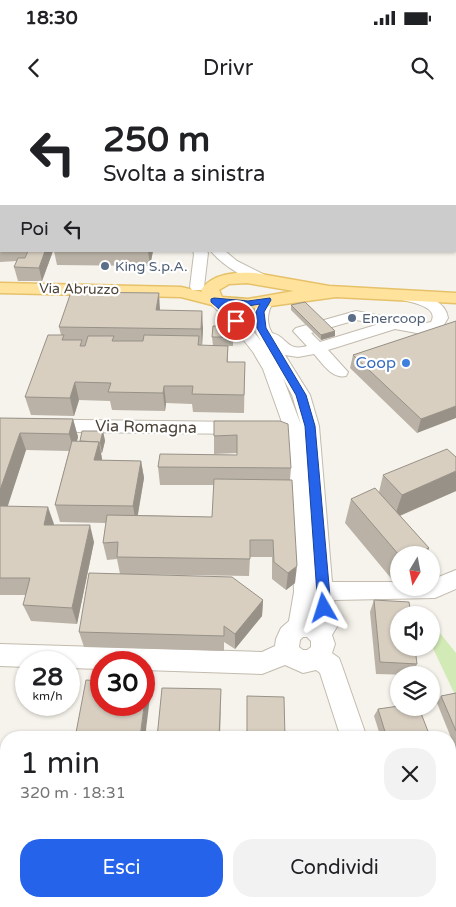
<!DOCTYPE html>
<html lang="it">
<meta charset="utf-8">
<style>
body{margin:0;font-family:"Varela Round",sans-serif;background:#f2f2f2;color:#202124;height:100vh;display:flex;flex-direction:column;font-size:19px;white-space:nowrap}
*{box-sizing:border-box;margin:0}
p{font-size:16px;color:#757577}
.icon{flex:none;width:28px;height:28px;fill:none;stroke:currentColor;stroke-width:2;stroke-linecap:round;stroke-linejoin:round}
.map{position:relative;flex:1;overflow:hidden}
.sheet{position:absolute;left:0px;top:631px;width:456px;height:176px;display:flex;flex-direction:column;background:#fff;border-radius:20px 20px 0 0;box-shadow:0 1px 4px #0004}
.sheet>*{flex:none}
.top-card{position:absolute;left:0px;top:0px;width:456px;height:152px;box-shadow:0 1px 4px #0004;background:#fff;color:#202124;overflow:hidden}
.needle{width:32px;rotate:190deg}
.controls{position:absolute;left:390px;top:446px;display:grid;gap:10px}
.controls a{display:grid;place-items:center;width:50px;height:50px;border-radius:50%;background:#fff;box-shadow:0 1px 4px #0004;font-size:25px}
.speed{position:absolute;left:15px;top:551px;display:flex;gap:10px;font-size:25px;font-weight:700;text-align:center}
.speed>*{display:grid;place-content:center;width:65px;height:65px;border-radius:50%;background:#fff;box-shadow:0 1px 4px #0004;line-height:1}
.speed small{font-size:12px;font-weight:400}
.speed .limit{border:8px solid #d22;background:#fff;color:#111}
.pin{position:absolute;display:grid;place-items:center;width:42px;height:42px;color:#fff;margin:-21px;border:2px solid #fff;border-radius:50%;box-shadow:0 1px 5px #0007}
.me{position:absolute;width:55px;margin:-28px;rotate:354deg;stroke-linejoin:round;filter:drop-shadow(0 0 4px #0008)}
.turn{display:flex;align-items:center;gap:18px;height:105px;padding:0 20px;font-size:22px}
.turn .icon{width:65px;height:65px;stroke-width:2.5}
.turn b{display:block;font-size:35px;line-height:42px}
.then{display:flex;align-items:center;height:48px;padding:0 20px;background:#0003;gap:10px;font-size:19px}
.round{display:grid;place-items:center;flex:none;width:52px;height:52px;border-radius:20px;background:#f2f2f2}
.overview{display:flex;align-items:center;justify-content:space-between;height:85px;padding:0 20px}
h1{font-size:30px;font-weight:600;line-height:38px}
.cta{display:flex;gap:10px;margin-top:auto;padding:10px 20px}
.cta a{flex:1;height:58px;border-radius:20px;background:#2563eb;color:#fff;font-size:20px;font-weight:600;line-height:58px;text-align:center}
.cta a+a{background:#f2f2f2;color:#202124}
.status{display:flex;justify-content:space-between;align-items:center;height:35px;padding:0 25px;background:#fff;direction:ltr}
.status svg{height:14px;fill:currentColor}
header{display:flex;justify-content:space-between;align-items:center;height:65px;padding:0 20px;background:#fff;font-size:22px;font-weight:600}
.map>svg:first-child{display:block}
.green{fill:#d2eab5}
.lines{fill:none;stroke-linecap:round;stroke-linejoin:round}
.minor-casing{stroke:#c2bbae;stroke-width:2}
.major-casing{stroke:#e6c16a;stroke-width:3}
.minor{fill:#fff;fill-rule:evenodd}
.major{fill:#ffe39c;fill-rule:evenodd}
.wall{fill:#bab2a6}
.shaded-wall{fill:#979187}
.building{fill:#d8cfc1;stroke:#979187}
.route{fill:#2563eb;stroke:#184099}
.service-dot{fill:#5c6f8a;stroke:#fff;stroke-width:2}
.shop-dot{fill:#3f7fe0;stroke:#fff;stroke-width:2}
.labels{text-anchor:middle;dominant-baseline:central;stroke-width:4.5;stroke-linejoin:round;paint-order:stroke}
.far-service-label{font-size:14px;fill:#4e5e75;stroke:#fff;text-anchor:start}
.far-street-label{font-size:14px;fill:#4b4439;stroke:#fff}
.shop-label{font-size:16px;fill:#366cbe;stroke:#fff;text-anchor:end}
.street-label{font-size:16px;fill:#4b4439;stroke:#fff}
</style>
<div class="status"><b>18:30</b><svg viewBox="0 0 49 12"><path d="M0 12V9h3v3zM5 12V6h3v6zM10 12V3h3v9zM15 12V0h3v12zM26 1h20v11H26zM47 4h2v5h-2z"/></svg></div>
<header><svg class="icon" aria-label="back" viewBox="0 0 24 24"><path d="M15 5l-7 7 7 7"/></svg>Drivr<svg class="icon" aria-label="search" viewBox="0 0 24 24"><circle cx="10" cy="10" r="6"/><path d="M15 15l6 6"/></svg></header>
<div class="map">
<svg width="456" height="807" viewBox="0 0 456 807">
<rect width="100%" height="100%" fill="#f6f3ec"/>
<!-- green -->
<path class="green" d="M 431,522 L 456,553 L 456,597 L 431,544 Z"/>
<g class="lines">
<defs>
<g id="minor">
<path d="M 57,0 L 67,0 L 67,1 L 58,1 Z"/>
<path d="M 193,151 L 206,151 L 208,153 L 204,187 L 202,190 L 192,190 L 190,187 L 194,154 Z"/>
<path d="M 211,151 L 225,151 L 237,161 L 269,177 L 271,180 L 269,183 C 254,187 220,163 211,151 Z"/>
<path d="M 398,191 C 416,195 445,196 448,218 L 442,228 L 435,232 L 422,234 L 395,229 L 328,250 L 348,272 L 346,276 C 332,279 323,264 314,254 L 298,257 L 285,255 L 310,295 L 319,326 L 332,482 L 399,482 L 399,488 L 431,488 L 431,480 L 456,470 L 456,489 L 435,498 L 334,500 L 338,525 L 332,535 L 335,544 L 332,553 L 339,558 L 342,566 L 367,638 L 341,638 L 320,573 L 316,570 L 303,573 L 285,565 L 262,574 L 144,570 L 144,562 L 101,562 L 101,569 L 69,568 L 69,562 L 26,562 L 26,567 L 0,566 L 0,544 L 262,552 L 275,546 L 276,539 L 281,528 L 289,521 L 294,492 L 289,359 L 284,328 L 263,269 L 253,252 L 231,224 L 207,200 L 209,197 C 225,193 251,229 261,241 C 250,223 250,215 262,197 L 272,197 L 274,200 C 268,211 265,221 272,233 C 288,237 286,252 307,246 L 293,231 L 296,228 L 356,211 L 422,224 L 431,222 C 441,205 404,201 393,198 L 391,195 L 393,192 ZM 356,220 L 379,224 L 320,242 L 311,233 ZM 283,278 L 292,295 L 301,325 ZM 303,537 L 307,537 L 311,541 L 311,547 L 307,550 L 303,550 L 299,547 L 300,540 Z"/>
<path d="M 0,319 L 241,322 L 247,324 L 250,328 L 247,332 L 241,334 L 0,331 Z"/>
<path d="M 0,784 L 6,784 L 6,801 L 20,801 L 18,807 L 0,807 Z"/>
<path d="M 50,801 L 214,801 L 216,807 L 52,807 Z"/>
<path d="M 396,801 L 426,801 L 428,807 L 398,807 Z"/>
</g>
<path id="major" d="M 255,173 L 329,186 L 456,193 L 456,203 L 336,197 L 248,209 L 220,207 L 181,197 L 0,193 L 0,183 L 181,187 L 202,192 L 201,190 C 213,173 236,172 255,173 ZM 247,183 L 294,191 L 248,199 L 222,197 L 219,190 L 229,184 Z"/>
</defs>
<!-- minor casing -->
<use href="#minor" class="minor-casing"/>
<!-- major casing -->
<use href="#major" class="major-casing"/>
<!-- minor -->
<use href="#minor" class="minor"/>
<!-- major -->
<use href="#major" class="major"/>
</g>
<!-- wall -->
<g class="wall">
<rect x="0" y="109" width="1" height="31"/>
<path d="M 0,140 L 1,140 L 1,151 L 53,151 L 42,181 L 18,181 L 14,167 L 17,161 L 0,162 Z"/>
<path d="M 54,151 L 153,151 L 150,166 L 57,165 Z"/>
<path d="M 291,205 L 335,236 L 321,240 L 291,210 Z"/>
<path d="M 160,210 L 203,228 L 202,246 L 213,246 L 212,237 L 224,230 L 233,230 L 233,246 L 228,246 L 228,262 L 245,262 L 244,313 L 193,312 L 192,304 L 166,303 L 165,311 L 112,310 L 110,301 L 79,300 L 74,316 L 31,315 L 25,297 L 61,235 L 59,227 Z"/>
<path d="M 456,221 L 417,333 L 350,268 L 353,255 Z"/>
<path d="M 0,318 L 73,319 L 78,337 L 77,341 L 80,341 L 103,331 L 105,341 L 102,353 L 101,353 L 102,360 L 141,361 L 144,378 L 138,415 L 212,417 L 214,385 L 160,385 L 158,367 L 237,355 L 237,353 L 214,354 L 214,321 L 291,368 L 290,380 L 295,483 L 286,490 L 272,479 L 272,457 L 250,457 L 249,476 L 122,474 L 263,500 L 262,516 L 235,549 L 224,542 L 224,551 L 84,547 L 79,532 L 120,474 L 117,459 L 107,460 L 103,443 L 106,423 L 60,422 L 55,405 L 69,351 L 26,350 L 7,406 L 94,442 L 77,524 L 31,521 L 23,505 L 26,495 L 0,495 Z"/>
<path d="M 383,375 L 456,391 L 400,416 L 429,448 L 426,455 L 399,455 L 399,481 L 395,483 L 345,423 L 351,399 L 379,392 Z"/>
<path d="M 374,500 L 399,515 L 399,548 L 417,564 L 412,575 L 376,574 L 370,512 Z"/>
<path d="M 456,593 L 456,650 L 437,603 L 441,596 Z"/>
<path d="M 378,609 L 429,634 L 427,638 L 381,638 L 374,616 Z"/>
<path d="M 456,659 L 456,759 L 450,760 L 450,661 Z"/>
</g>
<!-- shaded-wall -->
<g class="shaded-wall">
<path d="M 45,151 L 53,151 L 42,181 L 39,168 Z"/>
<path d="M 148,151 L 153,151 L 150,166 Z"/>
<path d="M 159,193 L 160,210 L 156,210 Z"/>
<path d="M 202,211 L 203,228 L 202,246 L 201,229 Z"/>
<path d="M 335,231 L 335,236 L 321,240 L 321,235 Z"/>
<path d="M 75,282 L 79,300 L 74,316 L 70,298 Z"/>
<path d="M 164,286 L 166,303 L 165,311 L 163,293 Z"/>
<path d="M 456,306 L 456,318 L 417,333 L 421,319 Z"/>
<path d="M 73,319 L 78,337 L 74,351 L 69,334 Z"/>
<path d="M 103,331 L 105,341 L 102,353 L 100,343 Z"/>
<path d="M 20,333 L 26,350 L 2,424 L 0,419 L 0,390 Z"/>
<path d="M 99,342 L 102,359 L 98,377 L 94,360 Z"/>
<path d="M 141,361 L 144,378 L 136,424 L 133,406 Z"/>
<path d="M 456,371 L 456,391 L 394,418 L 402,395 Z"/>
<path d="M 48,407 L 54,424 L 50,442 L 44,425 Z"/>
<path d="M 90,425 L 94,442 L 77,524 L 72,508 Z"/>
<path d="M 429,448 L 426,455 L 414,455 Z"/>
<path d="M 297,466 L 295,483 L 286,490 L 288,473 Z"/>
<path d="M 399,473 L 399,481 L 395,483 Z"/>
<path d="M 263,500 L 262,516 L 235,549 L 235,534 Z"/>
<path d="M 147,583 L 150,597 L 145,638 L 140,638 Z"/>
<path d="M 221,589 L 220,638 L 219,638 Z"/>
</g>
<!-- building -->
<g class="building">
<rect x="0" y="109" width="1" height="14"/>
<rect x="0" y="140" width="1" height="9"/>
<path d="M 28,151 L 45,151 L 39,168 L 14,167 L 18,158 L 25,158 Z"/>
<path d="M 71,192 L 159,193 L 156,210 L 202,211 L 201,229 L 59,227 Z"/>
<path d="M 305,202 L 335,231 L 321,235 L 291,205 Z"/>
<path d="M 456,221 L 456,306 L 421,319 L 353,255 Z"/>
<path d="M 213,226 L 224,226 L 224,230 L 233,230 L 233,237 L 212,237 Z"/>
<path d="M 48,235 L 64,235 L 62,240 L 82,240 L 80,246 L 85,246 L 88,236 L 114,236 L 112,241 L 143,241 L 144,235 L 199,236 L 198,245 L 228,246 L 227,262 L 245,262 L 244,295 L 192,294 L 193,286 L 164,286 L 163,293 L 108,292 L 111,283 L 75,282 L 70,298 L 25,297 Z"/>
<path d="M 0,318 L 73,319 L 69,334 L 20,333 L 0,390 Z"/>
<path d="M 214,321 L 280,321 L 288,324 L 291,368 L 158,367 L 160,354 L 237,355 L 237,335 L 214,336 Z"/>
<path d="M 82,331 L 103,331 L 100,343 L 99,343 L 99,342 L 80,341 Z"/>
<path d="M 72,341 L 99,342 L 94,360 L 141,361 L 133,406 L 55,405 Z"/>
<path d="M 447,349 L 456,357 L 456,371 L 402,395 L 383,375 Z"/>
<path d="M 214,379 L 292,380 L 297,466 L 288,473 L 274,462 L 273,440 L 250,440 L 250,459 L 117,457 L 118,442 L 103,443 L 107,415 L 212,417 Z"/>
<path d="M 375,388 L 429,448 L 414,455 L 399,455 L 351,399 Z"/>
<path d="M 0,406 L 48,407 L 44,425 L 90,425 L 72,508 L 23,505 L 30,478 L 0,478 Z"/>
<path d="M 89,473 L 232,477 L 263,500 L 235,534 L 224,526 L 224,536 L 79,532 Z"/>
<path d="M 374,500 L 409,502 L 411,515 L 399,515 L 399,548 L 415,548 L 417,564 L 380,562 Z"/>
<path d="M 86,580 L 101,581 L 101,605 L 144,605 L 144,583 L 147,583 L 140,638 L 75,638 Z"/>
<path d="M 162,588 L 221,589 L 219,638 L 157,638 Z"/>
<path d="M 456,593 L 456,631 L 441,596 Z"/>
<path d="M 247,596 L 284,597 L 285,638 L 247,638 Z"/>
<path d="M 399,606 L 399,608 L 419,608 L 429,634 L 407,638 L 387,638 L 378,609 Z"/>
<path d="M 456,659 L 456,752 L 450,753 L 450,701 L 455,700 L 450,686 L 450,661 Z"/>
</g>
<!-- route -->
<path class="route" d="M 214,198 L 248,201 L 270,198 L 271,200 L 264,212 L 266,228 L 306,295 L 315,326 L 331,508 L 329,512 L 324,514 L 320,512 L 318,508 L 305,326 L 296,295 L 257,228 L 256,212 L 260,204 L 248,206 L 224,205 L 240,221 L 236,224 L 211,202 L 211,199 Z"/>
<!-- markers -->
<g class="service-dot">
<circle cx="105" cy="166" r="5"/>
<circle cx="352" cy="218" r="5"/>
</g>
<circle class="shop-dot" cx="406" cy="263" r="5"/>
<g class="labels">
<!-- far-service labels -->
<g class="far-service-label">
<text x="115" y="166">King S.p.A.</text>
<text x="362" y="218">Enercoop</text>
</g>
<!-- far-street labels -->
<g class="far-street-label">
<text transform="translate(79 189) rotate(1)">Via Abruzzo</text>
</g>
<!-- shop labels -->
<g class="shop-label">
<text x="396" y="263">Coop</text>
</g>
<!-- street labels -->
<g class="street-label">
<text transform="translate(146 327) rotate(1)">Via Romagna</text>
</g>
</g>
</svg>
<div class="controls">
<a><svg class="needle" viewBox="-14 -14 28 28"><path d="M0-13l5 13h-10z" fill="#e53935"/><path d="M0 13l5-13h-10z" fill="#757577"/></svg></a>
<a><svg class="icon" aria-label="sound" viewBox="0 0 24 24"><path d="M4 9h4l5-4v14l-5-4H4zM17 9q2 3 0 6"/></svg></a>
<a><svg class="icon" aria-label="layers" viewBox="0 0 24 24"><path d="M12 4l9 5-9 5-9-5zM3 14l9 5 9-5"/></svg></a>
</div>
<div class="speed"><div>28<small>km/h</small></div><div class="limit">30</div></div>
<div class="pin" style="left:236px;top:221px;background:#d93025"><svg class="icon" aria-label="arrive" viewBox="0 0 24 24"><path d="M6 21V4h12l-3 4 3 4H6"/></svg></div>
<svg class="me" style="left:324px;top:508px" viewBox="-20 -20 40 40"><path d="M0-17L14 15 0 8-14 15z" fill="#2563eb" stroke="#fff" stroke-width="4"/></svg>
<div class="top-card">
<div class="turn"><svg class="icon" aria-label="left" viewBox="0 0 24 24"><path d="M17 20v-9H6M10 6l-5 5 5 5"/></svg><div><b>250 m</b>Svolta a sinistra</div></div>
<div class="then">Poi<svg class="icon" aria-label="left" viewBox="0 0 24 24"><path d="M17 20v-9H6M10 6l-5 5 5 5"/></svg></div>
</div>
<section class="sheet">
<div class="overview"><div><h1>1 min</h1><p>320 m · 18:31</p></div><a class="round"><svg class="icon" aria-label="close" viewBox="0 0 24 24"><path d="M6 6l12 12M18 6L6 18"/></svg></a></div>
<div class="cta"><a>Esci</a><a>Condividi</a></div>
</section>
</div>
